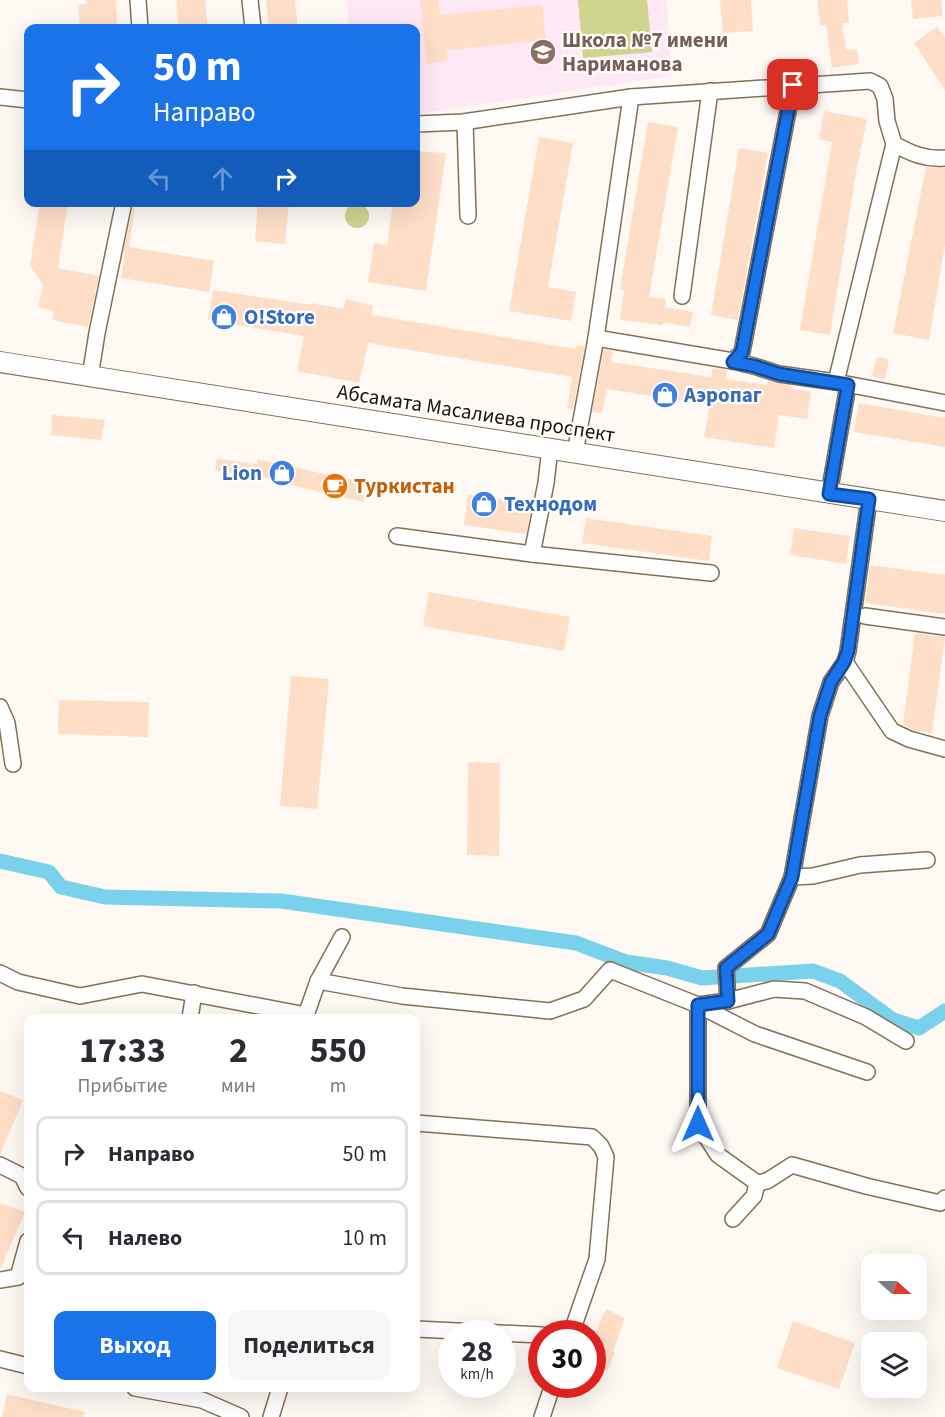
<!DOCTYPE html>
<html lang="ru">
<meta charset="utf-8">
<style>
body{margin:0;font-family:"Source Sans 3",sans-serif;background:#f7f7f7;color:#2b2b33;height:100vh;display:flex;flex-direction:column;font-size:22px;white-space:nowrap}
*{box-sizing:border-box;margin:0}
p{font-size:20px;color:#7c7c81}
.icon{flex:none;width:33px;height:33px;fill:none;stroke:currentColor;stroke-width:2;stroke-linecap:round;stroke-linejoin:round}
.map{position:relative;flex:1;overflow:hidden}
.drawer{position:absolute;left:24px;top:1014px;width:396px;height:378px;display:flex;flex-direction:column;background:#fff;border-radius:12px;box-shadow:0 6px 24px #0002}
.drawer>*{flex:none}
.guide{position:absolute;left:24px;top:24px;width:396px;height:183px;border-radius:12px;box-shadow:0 6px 24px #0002;background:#1a73e8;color:#fff;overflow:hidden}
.needle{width:39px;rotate:111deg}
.fabs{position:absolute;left:861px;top:1254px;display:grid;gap:12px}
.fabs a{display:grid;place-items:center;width:66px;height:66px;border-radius:12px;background:#fff;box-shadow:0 6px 24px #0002;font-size:30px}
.speed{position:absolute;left:438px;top:1320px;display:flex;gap:12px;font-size:30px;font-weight:700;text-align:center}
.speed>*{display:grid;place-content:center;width:78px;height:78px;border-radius:50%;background:#fff;box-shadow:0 6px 24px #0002;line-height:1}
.speed small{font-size:15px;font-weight:400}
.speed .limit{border:9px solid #d22;background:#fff;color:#111}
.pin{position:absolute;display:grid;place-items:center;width:51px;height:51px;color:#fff;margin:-26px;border-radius:12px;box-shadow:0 3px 9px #0006}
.me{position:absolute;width:66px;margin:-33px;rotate:0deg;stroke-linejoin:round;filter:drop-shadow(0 0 4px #0008)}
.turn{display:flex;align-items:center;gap:21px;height:126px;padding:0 30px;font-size:27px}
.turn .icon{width:78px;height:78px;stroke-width:2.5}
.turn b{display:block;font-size:42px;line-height:51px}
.lanes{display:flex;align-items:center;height:57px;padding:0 30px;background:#0003;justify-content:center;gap:30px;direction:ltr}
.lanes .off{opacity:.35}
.eta{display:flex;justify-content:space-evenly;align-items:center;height:102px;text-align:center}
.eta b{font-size:36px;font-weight:700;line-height:42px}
.primary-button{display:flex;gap:12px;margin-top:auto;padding:12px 30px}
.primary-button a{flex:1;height:69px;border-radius:12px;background:#1a73e8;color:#fff;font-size:24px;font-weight:700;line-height:69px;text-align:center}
.primary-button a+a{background:#f7f7f7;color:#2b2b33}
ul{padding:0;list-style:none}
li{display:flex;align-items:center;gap:18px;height:75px;margin:0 12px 9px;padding:0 18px;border:3px solid #e1e1e2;border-radius:12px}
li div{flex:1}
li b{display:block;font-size:22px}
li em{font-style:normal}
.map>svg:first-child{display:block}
.education{fill:#ffe8f6}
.green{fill:#cfd48f}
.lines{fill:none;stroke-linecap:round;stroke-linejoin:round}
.canal{stroke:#7ad1ec;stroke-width:15}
.building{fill:#fedec7}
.minor-casing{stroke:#856f55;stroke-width:18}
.major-casing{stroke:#856f55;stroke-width:22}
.minor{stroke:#fff;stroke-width:15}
.major{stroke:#fff;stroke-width:20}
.route-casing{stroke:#114b97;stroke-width:15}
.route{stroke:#1a73e8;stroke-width:10}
.labels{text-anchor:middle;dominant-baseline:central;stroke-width:4.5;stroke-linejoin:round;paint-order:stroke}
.education-label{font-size:21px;font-weight:bold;fill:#785e54;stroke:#fff;text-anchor:start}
.shop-label{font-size:21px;font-weight:bold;fill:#366cbe;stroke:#fff;text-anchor:start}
.street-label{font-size:21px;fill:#1d150a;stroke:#fff}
.food-label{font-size:21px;font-weight:bold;fill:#c56008;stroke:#fff;text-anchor:start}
</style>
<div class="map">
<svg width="945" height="1417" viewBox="0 0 945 1417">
<rect width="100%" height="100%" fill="#fef9f3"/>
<!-- education -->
<path class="education" d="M 347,0 L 667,0 L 671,76 L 416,114 L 416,28 L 349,28 Z"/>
<!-- green -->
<g class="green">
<path d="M 578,0 L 647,0 L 652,52 L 583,58 Z"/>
<circle cx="357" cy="216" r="12"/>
</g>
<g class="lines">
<!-- canal -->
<path class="canal" d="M 0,861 L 49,872 L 61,887 L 105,897 L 281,901 L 576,943 L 626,962 L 667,968 L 702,978 L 813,971 L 840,981 L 893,1020 L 919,1028 L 945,1011"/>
</g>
<!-- building -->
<g class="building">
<path d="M 86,0 L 116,0 L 117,28 L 80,28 L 78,5 L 86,4 Z"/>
<path d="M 176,0 L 205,0 L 208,28 L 179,28 Z"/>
<path d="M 266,0 L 295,0 L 298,28 L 269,28 Z"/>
<path d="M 420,0 L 438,0 L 440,15 L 542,5 L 546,40 L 447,50 L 448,61 L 427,64 Z"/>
<path d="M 720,0 L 751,0 L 753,31 L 723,33 Z"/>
<path d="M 817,0 L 847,0 L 849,23 L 842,23 L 846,50 L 857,49 L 859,64 L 832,68 L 826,25 L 820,25 Z"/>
<path d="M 911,0 L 941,0 L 943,16 L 913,19 Z"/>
<path d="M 937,27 L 945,38 L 945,90 L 914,43 Z"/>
<path d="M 824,111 L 867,119 L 857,167 L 830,335 L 800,330 L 832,142 L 819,139 Z"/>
<path d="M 648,122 L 678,127 L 649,297 L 666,299 L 665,307 L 693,312 L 690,327 L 663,322 L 663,325 L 620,320 L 624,290 L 620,289 Z"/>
<path d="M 539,137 L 573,143 L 548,287 L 576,292 L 571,321 L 509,311 Z"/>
<path d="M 739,148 L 768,153 L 738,320 L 711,315 Z"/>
<path d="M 416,151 L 446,153 L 426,291 L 368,282 L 374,243 L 387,245 L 393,202 L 416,202 Z"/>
<path d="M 926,167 L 945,168 L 945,244 L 929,340 L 893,333 Z"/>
<path d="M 40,202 L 68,202 L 58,268 L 99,276 L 88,327 L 52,320 L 54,311 L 38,307 L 43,285 L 30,265 Z"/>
<path d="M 258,202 L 289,202 L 285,244 L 255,241 Z"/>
<path d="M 133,208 L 135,208 L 129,247 L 214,261 L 209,292 L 121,278 L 125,253 L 123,253 Z"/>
<path d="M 213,290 L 311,305 L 312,303 L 343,309 L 346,299 L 373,306 L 372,315 L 576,349 L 577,345 L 585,346 L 573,409 L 567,408 L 572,377 L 368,343 L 359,383 L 297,371 L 304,336 L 208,320 Z"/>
<path d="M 604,349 L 613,351 L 611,362 L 711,377 L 713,368 L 727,370 L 726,379 L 767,385 L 768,381 L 792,386 L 792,389 L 811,392 L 807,419 L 779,415 L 774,448 L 704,437 L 710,405 L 607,389 L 602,413 L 592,412 Z"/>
<path d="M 877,357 L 889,359 L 885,379 L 872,376 Z"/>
<path d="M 859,403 L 945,418 L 945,447 L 854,432 Z"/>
<path d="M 52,415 L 105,420 L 101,440 L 51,435 Z"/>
<path d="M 217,459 L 257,464 L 257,459 L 365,483 L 364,502 L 303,488 L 259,476 L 215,471 Z"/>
<path d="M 468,495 L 532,503 L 526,534 L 464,525 Z"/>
<path d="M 586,518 L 712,536 L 709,561 L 582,543 Z"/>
<path d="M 794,528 L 850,536 L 846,564 L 790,555 Z"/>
<path d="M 870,565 L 945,575 L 945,614 L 865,603 Z"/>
<path d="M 429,592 L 570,617 L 564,651 L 423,626 Z"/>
<path d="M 915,633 L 945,637 L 932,733 L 913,730 L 903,725 Z"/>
<path d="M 291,676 L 329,679 L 317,809 L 280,806 Z"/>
<path d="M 59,700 L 149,702 L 148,737 L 58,734 Z"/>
<path d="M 468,762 L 500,763 L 499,856 L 467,855 Z"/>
<path d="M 0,1091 L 23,1100 L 0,1155 Z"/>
<path d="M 0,1203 L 25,1212 L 0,1270 Z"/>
<path d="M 606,1309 L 625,1318 L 613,1351 L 615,1352 L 607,1371 L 592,1366 L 592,1349 L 597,1337 L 594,1336 Z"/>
<path d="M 793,1321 L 855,1343 L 839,1389 L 777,1368 Z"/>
<path d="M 7,1394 L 85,1412 L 84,1417 L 2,1417 Z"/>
</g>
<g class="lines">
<defs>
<g id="minor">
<path d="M 138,0 L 140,28"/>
<path d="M 250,0 L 253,28"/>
<path d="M 0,97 L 28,100"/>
<path d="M 465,122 L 468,216"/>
<path d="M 416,124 L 463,122 L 631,97 L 870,81 L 880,86 L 885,99 L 887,121 L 894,144 C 910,153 926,160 945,158"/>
<path d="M 682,296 L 710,91"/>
<path d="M 596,338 L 733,361 L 742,352 L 793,85"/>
<path d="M 733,361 L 754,366 L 779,374 L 836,382 L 945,403"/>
<path d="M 90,377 L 97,333 L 124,202"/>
<path d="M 836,382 L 894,144"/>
<path d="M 575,453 L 596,338 L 631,97"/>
<path d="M 829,494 L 848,385"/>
<path d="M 397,536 L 532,554 L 711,573"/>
<path d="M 532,554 L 546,483 L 550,448"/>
<path d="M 865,616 L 945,627"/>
<path d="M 845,662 L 892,731 L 909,739 L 945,749"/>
<path d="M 0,707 L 7,723 L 13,764"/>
<path d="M 792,877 L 813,876 L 860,865 L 927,860"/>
<path d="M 0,973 L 18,982 L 80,996 L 142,984 L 306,1015"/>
<path d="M 318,981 L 402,996 L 550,1011 L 584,999 L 610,970 L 698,1005 L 755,1034 L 867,1072"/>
<path d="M 728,1001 L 726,968 L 768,934 L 792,877 L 820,716 L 831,682 L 845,662 L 848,651 L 869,499"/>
<path d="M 190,1018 L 194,993"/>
<path d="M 305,1018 L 318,981 L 342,937"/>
<path d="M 416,1123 L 592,1137 L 601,1146 L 606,1157 L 597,1259 L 571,1334"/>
<path d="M 0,1165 L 22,1176 L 28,1188"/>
<path d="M 757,1183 L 718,1155 L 698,1124 L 698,1005 L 728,1001 L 774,989 L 805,991 L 866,1017 L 906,1041"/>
<path d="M 733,1219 L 754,1196 L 757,1183 L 767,1181 L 792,1165 L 866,1186 L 940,1203 L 945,1198"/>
<path d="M 0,1280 L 18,1277 L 28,1241"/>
<path d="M 416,1329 L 542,1335"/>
<path d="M 0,1359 L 28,1366"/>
<path d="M 135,1388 L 202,1400 L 241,1417"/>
<path d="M 271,1417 L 280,1388"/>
<path d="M 542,1417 L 553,1384"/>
</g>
<path id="major" d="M 0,362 L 945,511"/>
</defs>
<!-- minor casing -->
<use href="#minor" class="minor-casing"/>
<!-- major casing -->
<use href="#major" class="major-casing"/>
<!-- minor -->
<use href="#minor" class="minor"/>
<!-- major -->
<use href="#major" class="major"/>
</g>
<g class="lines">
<defs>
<path id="route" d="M 698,1124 L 698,1005 L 728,1001 L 726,968 L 768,934 L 792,877 L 820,716 L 831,682 L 844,662 L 848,651 L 869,499 L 829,494 L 848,385 L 779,374 L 754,366 L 733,362 L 742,352 L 793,85"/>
</defs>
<!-- route casing -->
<use href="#route" class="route-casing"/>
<!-- route -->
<use href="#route" class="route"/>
</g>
<!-- icons -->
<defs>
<symbol id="school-disc" viewBox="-11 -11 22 22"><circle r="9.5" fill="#8d6e63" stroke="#fff"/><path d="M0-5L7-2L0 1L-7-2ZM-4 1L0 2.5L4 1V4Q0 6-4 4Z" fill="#fff"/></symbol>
<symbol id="shop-disc" viewBox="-11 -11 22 22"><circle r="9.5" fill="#3f7fe0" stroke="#fff"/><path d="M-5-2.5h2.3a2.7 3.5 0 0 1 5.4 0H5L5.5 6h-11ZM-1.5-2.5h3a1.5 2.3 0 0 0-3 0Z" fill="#fff"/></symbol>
<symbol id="cafe-disc" viewBox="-11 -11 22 22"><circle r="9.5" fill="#e8710a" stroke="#fff"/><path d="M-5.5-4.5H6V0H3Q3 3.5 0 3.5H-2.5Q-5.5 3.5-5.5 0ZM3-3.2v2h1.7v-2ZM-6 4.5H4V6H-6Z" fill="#fff"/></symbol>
</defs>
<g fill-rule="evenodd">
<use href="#school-disc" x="528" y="37" width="30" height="30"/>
<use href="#shop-disc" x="209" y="302" width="30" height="30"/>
<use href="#shop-disc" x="650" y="380" width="30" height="30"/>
<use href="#shop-disc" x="267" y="458" width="30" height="30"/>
<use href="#cafe-disc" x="320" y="471" width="30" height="30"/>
<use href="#shop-disc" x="469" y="489" width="30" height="30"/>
</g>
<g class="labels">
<!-- education labels -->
<g class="education-label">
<text x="562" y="40">Школа №7 имени<tspan x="562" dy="24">Нариманова</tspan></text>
</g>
<!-- shop labels -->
<g class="shop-label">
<text x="244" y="317">O!Store</text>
<text x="684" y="395">Аэропаг</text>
<text x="262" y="473" text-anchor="end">Lion</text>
<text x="504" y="504">Технодом</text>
</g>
<!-- street labels -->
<g class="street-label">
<text transform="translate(476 413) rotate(9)">Абсамата Масалиева проспект</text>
</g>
<!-- food labels -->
<g class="food-label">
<text x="354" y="486">Туркистан</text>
</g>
</g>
</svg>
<div class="fabs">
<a><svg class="needle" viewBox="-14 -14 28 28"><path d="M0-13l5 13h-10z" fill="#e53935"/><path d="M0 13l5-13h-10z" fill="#7c7c81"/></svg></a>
<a><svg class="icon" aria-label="layers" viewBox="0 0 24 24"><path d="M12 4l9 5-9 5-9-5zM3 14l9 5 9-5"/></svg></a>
</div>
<div class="speed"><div>28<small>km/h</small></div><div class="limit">30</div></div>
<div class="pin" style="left:793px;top:85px;background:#d93025"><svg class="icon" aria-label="arrive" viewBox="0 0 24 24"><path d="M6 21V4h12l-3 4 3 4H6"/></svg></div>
<svg class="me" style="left:698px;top:1124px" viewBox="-20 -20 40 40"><path d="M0-17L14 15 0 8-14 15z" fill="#1a73e8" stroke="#fff" stroke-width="4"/></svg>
<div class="guide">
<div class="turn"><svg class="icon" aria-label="right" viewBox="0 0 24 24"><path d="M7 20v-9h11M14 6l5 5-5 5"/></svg><div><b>50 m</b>Направо</div></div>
<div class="lanes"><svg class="icon off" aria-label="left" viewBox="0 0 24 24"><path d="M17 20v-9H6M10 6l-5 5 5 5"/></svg><svg class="icon off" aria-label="ahead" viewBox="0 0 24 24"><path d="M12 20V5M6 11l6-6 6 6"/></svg><svg class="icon" aria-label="right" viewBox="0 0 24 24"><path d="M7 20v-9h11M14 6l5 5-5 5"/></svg></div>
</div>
<section class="drawer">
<div class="eta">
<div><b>17:33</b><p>Прибытие</p></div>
<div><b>2</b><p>мин</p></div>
<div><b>550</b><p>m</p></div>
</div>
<ul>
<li><svg class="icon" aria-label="right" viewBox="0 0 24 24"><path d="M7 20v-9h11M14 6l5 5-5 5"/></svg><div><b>Направо</b></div><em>50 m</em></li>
<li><svg class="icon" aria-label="left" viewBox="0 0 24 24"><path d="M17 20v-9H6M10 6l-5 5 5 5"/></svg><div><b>Налево</b></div><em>10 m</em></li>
</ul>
<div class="primary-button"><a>Выход</a><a>Поделиться</a></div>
</section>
</div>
